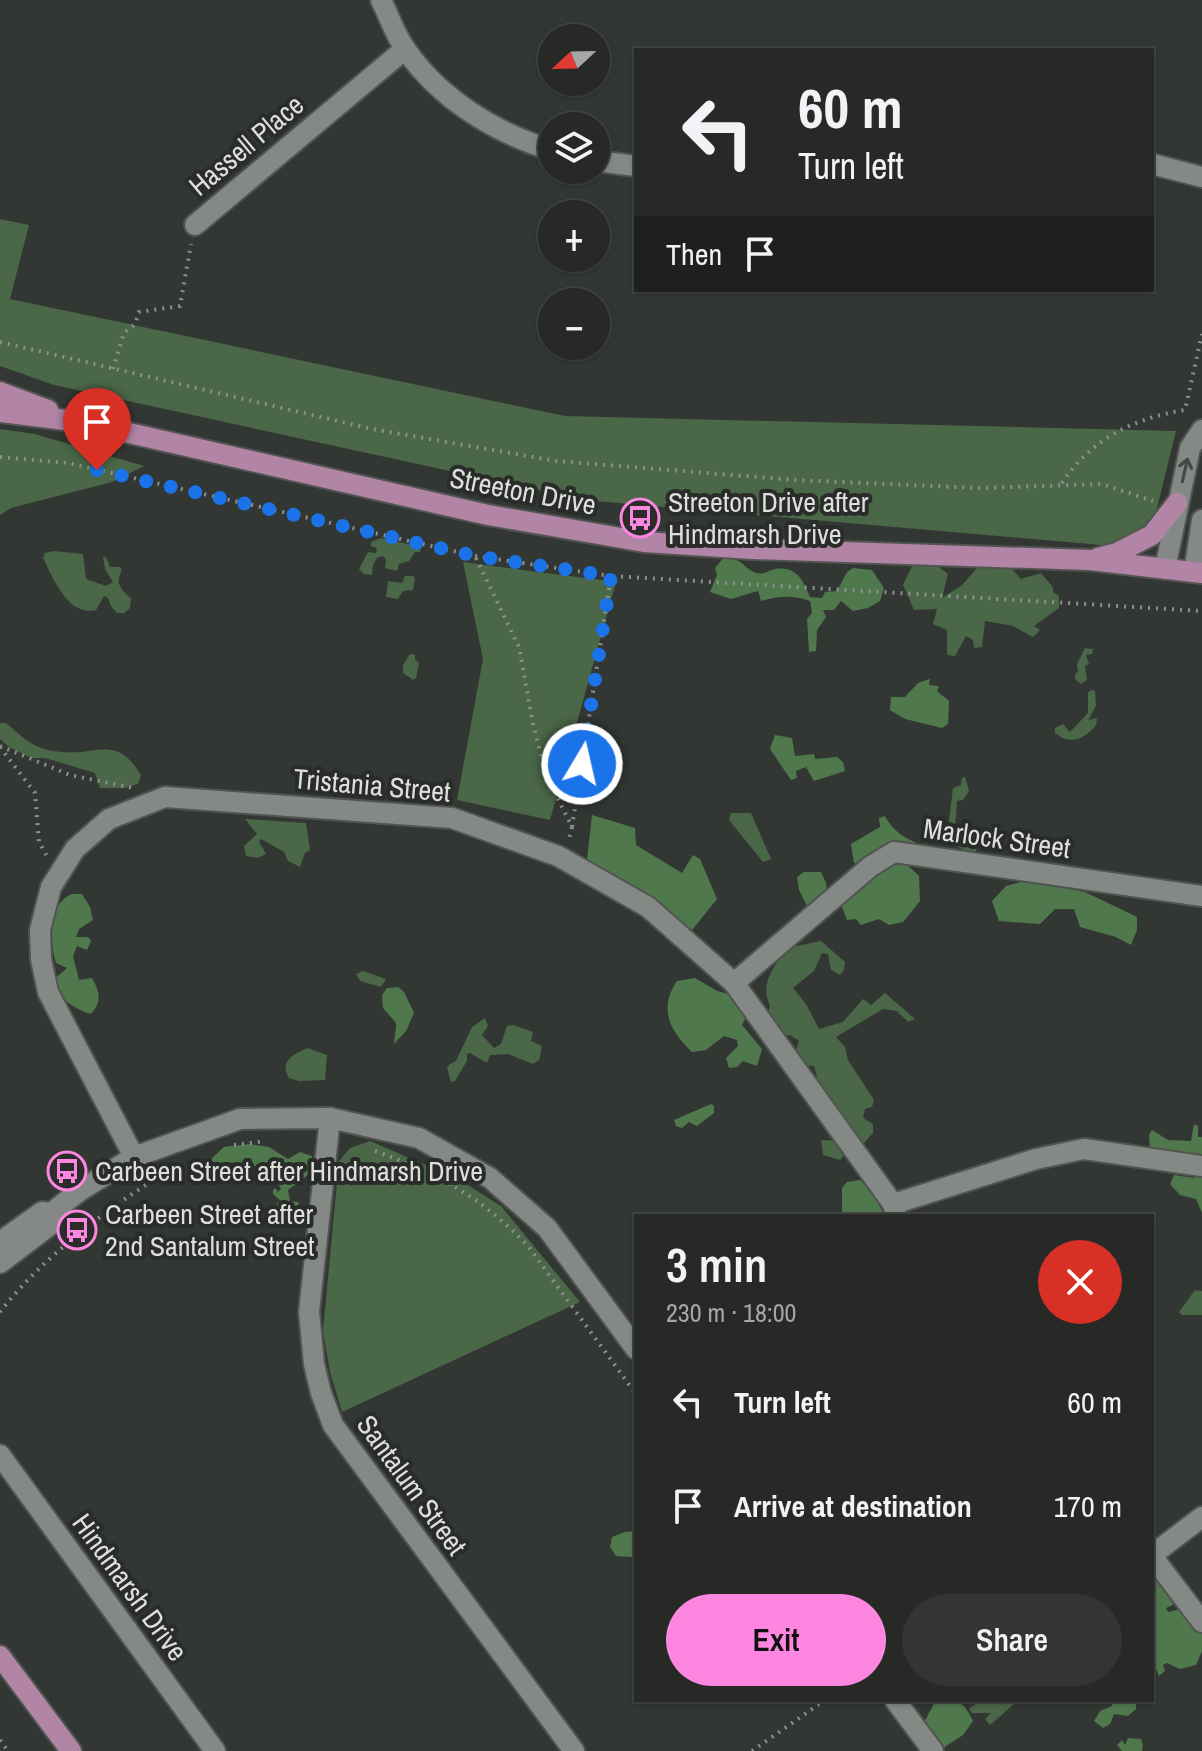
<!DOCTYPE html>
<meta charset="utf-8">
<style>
body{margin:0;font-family:"Archivo Narrow",sans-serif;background:#323532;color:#f1f3f6;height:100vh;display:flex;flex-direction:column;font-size:30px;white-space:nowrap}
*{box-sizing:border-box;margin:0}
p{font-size:26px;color:#a4a6a7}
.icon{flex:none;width:44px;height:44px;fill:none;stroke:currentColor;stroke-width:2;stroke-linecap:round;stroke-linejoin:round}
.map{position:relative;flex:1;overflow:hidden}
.side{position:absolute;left:634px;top:1214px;width:520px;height:488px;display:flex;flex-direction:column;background:#262926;border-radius:0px;box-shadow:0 2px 6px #0004,0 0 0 2px #424543}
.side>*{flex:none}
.top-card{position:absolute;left:634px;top:48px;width:520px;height:244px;border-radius:0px;box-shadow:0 2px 6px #0004,0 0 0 2px #424543;background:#262926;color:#f1f3f6;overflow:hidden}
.needle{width:52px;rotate:248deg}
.fabs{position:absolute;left:538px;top:24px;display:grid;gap:16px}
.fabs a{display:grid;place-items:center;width:72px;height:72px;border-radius:50%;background:#262926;box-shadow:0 2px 6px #0004,0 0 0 2px #424543;font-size:40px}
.pin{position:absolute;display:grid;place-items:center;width:68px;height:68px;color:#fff;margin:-82px -34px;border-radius:50% 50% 50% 0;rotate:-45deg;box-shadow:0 0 8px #0007}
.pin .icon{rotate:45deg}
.me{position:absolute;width:88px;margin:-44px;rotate:9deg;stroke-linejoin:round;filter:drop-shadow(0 0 6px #0008)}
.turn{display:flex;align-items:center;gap:28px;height:168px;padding:0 32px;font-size:36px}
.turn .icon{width:104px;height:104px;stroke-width:2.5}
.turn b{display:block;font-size:56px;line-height:68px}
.then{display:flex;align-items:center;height:76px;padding:0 32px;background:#0003;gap:16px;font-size:30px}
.round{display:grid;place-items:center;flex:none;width:84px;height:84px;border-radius:42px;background:#323532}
.overview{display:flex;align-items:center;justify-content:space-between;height:136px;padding:0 32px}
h1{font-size:48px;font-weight:600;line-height:60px}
.action{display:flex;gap:16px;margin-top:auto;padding:16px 32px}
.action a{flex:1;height:92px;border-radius:48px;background:#fd86e1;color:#111;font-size:32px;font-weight:600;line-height:92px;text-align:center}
.action a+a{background:#323532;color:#f1f3f6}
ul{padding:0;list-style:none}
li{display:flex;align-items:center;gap:24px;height:104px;padding:0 32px}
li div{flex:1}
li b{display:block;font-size:30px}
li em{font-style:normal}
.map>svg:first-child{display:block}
.green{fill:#4a6748}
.forest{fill:#50784d}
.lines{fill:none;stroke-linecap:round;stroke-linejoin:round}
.minor-casing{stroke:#515451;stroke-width:24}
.major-casing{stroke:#515451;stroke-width:24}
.path{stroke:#8d908d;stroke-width:4;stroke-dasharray:2 6;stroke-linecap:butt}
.minor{stroke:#858985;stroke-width:20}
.major{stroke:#b284a6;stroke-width:20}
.oneway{stroke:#454845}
.route{stroke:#1a73e8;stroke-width:14;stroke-dasharray:0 25.2}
.labels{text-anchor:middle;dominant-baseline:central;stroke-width:8;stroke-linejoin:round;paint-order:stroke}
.street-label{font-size:28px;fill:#dddfdd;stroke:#292c29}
.poi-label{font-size:28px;fill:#dddfdd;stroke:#292c29;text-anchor:start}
</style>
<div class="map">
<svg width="1202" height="1751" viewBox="0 0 1202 1751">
<rect width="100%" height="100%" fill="#333733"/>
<!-- green -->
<g class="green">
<path d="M 0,219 L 29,225 L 10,299 L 565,416 L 1176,431 L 1147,549 L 584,500 L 54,385 L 0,366 Z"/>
<path d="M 0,429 L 35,434 L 144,466 L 112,482 L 11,508 L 0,515 Z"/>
<path d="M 381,538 L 421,547 L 420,552 L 415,552 L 409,561 L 399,564 L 397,571 L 385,568 L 386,559 L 382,556 L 377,558 L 373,565 L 372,575 L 364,574 L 359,569 L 368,552 L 376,553 L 377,548 L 371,546 L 371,542 Z"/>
<path d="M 54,551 L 83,554 L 86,579 L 106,586 L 113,582 L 105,569 L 103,557 L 106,557 L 110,567 L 120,567 L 122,570 C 115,583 120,589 131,598 L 130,608 L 124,613 L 117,613 L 111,606 L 108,598 L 104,596 L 96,610 C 68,617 53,578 43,558 L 45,553 Z"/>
<path d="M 463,562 L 616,582 L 550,820 L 457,800 L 483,659 Z"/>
<path d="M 932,562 L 948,574 L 942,598 L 961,586 L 978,567 L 1012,569 L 1021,579 L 1041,573 L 1052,586 L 1054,593 L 1059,596 L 1059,608 L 1034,626 L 1040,630 L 1033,637 L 1013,626 L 985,621 L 982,647 L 974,648 L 973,640 L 966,636 L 955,656 L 947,655 L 947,630 L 933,624 L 937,609 L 914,610 L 903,585 L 913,564 Z"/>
<path d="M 405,576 L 413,576 L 415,579 L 413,590 L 403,591 L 398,599 L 386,597 L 388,581 L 402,583 Z"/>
<path d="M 1085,648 L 1093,649 L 1092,654 L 1086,655 L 1089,664 L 1085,666 L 1087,680 L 1081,684 L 1075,679 L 1075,674 L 1078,672 L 1077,664 Z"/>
<path d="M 410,654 L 415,655 L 415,660 L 419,663 L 416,678 L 413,680 L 403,673 L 403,665 Z"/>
<path d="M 1092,690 L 1095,691 L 1096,706 L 1088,720 L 1097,718 L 1096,725 C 1085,739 1070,746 1055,733 L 1055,728 L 1063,724 L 1070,732 L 1088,713 L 1088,692 Z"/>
<path d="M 0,723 L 6,723 C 25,739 34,750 62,752 C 98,756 115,733 141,775 L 138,784 L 125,788 L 100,788 L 95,773 L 45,758 L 31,758 L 9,747 L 0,739 Z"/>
<path d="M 965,777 L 969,791 L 963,800 L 957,801 L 955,829 L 966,844 L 974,846 L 977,850 L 971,854 L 949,842 L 947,837 L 953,788 L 961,785 L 962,778 Z"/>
<path d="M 731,813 L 751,813 L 771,859 L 763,862 L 729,820 Z"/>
<path d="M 245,819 L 306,823 L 310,850 L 305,853 L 300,867 L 288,861 L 284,852 L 261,839 L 259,842 L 266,854 L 258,858 L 246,856 L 244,846 L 257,834 Z"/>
<path d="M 821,941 L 845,962 L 844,970 L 840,975 L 831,970 L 828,954 L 822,953 L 814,971 L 793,988 L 806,1004 L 819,1029 L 843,1022 L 863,999 L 871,1005 L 885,993 L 915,1019 L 908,1022 L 897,1011 L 883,1009 L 836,1037 L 845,1047 L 848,1060 L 874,1100 L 872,1107 L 865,1109 L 863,1118 L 873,1124 L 873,1133 L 863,1144 L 857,1141 L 840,1160 L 823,1155 L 821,1140 L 844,1141 L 842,1122 L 847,1119 L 827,1103 L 813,1084 L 817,1077 L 814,1066 L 802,1065 L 795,1053 L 799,1041 L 790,1035 L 785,1036 L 766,1019 L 770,1006 C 759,983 774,967 787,948 Z"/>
<path d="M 363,971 L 386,979 L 381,987 L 360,981 L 356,974 Z"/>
<path d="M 485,1018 L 488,1026 L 482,1035 L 494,1048 L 501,1044 L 507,1026 L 513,1025 L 533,1032 L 531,1041 L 542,1046 L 539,1060 L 533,1064 L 508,1054 L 490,1055 L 487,1063 L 470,1053 L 467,1054 L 467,1061 L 455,1081 L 451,1082 L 447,1068 L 450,1064 L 456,1061 L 472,1027 Z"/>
<path d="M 308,1048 L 327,1055 L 325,1080 L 299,1081 L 289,1078 C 279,1061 293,1054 308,1048 Z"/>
<path d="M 370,1141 L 458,1179 L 501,1206 L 580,1302 L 342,1412 L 330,1372 L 323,1331 L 339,1161 L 350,1148 Z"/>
<path d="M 1195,1290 L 1202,1291 L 1202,1315 L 1182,1315 L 1179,1312 Z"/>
<path d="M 981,1700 L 1011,1700 L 1014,1704 L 990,1725 L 985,1719 L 991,1713 L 972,1713 L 969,1709 Z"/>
</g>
<!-- forest -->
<g class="forest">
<path d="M 724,557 C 745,559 743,569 757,573 C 764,575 769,570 775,569 C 797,566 803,580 810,597 L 822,598 L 825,592 L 837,591 L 847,572 L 853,568 L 872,570 L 884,588 L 880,601 L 868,608 L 853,611 L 841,601 L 834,610 L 823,610 L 826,617 L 817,630 L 816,651 L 809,652 L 807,619 L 812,613 L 810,601 C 793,595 778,596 761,601 L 758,591 L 731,599 L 710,592 L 717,575 L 715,568 Z"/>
<path d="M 930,679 L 929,685 L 939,686 L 937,691 L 949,701 L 948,724 L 942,728 L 905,719 L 890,710 L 891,697 L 905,697 L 918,683 Z"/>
<path d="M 775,735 L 792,738 L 795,756 L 814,754 L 815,759 L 837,757 L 843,762 L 845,771 L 814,781 L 806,767 L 796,771 L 797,778 L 791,780 L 770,749 Z"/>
<path d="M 592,815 L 635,828 L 636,845 L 682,873 L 693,855 L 700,859 L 717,899 L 692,930 L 596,880 L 587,860 Z"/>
<path d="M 885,816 C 895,836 913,841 932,850 L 903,861 L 919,876 L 920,901 L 903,922 L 889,925 L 879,919 L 861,925 L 856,919 L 847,920 L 841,904 L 808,908 L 799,890 L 797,877 L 804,872 L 821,872 L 826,883 L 827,892 L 869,869 L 854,863 L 851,844 L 880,827 L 879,818 Z"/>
<path d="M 1025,881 L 1085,892 L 1137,917 L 1137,930 L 1131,945 L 1116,937 L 1080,927 L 1074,909 L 1055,909 L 1040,924 L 999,921 L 992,901 L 1006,886 Z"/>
<path d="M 72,894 L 82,894 L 90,907 L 93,920 L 79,929 L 76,937 L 88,937 L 91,941 L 87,950 L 77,946 L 73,956 L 79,980 L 92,978 C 100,992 102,1002 91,1014 C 74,1009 58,998 53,980 L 67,968 L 56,963 C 50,943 48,903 72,894 Z"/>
<path d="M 695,978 L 717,991 L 737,996 L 749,1011 L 742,1025 L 762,1049 L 757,1066 L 743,1061 L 737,1067 L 729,1068 L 726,1058 L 738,1046 L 737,1040 L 724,1036 L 706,1050 L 692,1052 C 670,1031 658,1009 677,981 Z"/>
<path d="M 398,987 L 404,992 L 414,1013 L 406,1031 L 394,1044 C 396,1018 401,1029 383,1008 L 382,995 L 387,988 Z"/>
<path d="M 711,1104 L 714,1106 L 714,1113 L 697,1126 L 689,1122 L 682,1128 L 676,1126 L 674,1120 Z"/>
<path d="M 1194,1124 L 1198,1126 L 1198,1137 L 1202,1137 L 1202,1213 L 1196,1199 L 1180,1195 L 1170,1184 L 1174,1175 L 1194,1178 L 1200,1170 L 1150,1150 L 1149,1135 L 1152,1130 L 1168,1140 L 1191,1141 Z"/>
<path d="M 249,1144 L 269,1147 L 288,1159 L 300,1152 L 312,1156 L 312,1172 L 288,1190 L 290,1201 L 298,1202 L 301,1213 L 276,1216 L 277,1203 L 281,1201 L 273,1194 L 273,1190 L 275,1188 L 278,1192 L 281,1189 C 270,1165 248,1163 225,1162 L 217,1169 L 212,1170 L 210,1160 L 224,1147 Z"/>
<path d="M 860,1180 L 872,1191 L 884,1215 L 842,1216 L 842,1188 L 847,1182 Z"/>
<path d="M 636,1531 L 636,1551 L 632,1557 L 616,1556 L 610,1547 L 612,1537 L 625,1532 Z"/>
<path d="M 1152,1560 L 1177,1603 L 1166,1608 L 1168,1612 L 1181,1609 L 1202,1618 L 1202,1651 L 1196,1665 L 1180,1669 L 1167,1663 L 1163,1665 L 1165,1671 L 1159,1676 L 1152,1659 Z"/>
<path d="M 936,1700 C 960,1700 962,1700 973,1721 L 963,1735 L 943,1748 L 924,1722 Z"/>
<path d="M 1112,1700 L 1136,1700 L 1136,1709 L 1128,1716 L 1114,1714 L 1110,1724 L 1103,1728 L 1094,1721 L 1100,1711 L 1112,1706 Z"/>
<path d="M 1128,1738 L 1141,1739 L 1143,1745 L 1142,1751 L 1122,1751 L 1117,1745 L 1122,1740 L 1125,1745 Z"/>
</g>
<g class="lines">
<defs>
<g id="minor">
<path d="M 381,0 C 389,16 395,35 406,50 C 439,98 496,134 552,150"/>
<path d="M 596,161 L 636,166"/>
<path d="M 1152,164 L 1202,177"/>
<path d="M 195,225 L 405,49"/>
<path d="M 1165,569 L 1190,448 L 1202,430"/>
<path d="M 1194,572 L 1202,520"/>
<path d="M 734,983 L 871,866 L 894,852 L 1202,896"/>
<path d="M 330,1118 L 309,1312 L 314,1364 L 321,1393 L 333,1425 L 574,1751"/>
<path d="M 134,1157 L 48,992 L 41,959 L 40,930 L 51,887 L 75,849 L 109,819 L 165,797 L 452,818 L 558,856 L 648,907 L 734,983 L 893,1204 L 896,1216"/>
<path d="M 893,1204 L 1036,1159 L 1084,1149 L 1202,1166"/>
<path d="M 0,1242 L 42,1212 L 52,1213"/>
<path d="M 0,1263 L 50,1225 L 52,1213 L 60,1206 L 81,1190 L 134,1157 L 240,1119 L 330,1118 L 419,1138 L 490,1178 L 547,1228 L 636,1349"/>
<path d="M 0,1455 L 215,1751"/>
<path d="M 1152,1555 L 1202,1517"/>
<path d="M 1152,1556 L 1202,1622"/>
<path d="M 895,1700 L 933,1751"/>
</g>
<g id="major">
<path d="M 0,392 L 48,410"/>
<path d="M 0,412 L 81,422 L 488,515 L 644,542 L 752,549 L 1090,560 L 1202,573"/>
<path d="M 1098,558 L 1117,553 L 1152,535 L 1177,503"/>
<path d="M 0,1656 L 71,1751"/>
</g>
</defs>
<!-- minor casing -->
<use href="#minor" class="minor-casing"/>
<!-- major casing -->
<use href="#major" class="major-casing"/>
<!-- path -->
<g class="path">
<path d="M 0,342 L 372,429 L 556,461 L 795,480 L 980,488 L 1102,484 L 1153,501"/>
<path d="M 113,369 L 124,333 L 135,324 L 139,312 L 180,306 L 191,244"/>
<path d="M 0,457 L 68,463 L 475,556 L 519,647 L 533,724 L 546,775 L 572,827 L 569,839"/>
<path d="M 1062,483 C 1091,439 1134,418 1185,410 L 1202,334"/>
<path d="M 475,556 L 611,576"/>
<path d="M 0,746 L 70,775 L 133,788"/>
<path d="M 0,747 L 35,793 L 39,842 L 48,858"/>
<path d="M 343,789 L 346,785 L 368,786 L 372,793"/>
<path d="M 572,827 L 611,576 L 1202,611"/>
<path d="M 234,1145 L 265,1141"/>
<path d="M 375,1151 C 440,1175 480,1196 528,1246 L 636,1394"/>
<path d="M 0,1312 C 44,1255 121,1197 184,1162"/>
<path d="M 0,1740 L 8,1751"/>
<path d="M 752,1751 L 825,1700"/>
</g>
<!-- minor -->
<use href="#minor" class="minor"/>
<!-- major -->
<use href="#major" class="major"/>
</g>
<!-- one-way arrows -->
<defs><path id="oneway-shaft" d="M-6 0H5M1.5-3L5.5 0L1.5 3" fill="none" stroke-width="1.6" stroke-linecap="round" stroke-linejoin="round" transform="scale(2)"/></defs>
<use class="oneway" href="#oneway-shaft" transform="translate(1185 470) rotate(-77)"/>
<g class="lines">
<!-- route -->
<path class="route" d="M 97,470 L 475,556 L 611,576 L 582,764"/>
</g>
<!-- icons -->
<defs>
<symbol id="bus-ring" viewBox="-11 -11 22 22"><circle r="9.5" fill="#292c29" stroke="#fd86e1" stroke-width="1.5"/><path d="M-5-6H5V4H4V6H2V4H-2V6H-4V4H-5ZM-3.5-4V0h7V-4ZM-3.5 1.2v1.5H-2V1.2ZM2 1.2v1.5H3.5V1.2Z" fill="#fd86e1"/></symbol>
</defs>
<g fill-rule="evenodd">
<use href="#bus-ring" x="618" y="496" width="44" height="44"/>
<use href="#bus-ring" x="45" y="1149" width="44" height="44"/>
<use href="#bus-ring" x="55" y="1208" width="44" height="44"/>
</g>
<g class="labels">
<!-- street labels -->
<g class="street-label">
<text transform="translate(246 145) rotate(-40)">Hassell Place</text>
<text transform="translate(523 491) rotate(11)">Streeton Drive</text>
<text transform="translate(372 785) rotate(5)">Tristania Street</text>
<text transform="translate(997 838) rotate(8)">Marlock Street</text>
<text transform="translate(412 1485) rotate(54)">Santalum Street</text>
<text transform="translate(130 1587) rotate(54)">Hindmarsh Drive</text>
</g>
<!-- poi labels -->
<g class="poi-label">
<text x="668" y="502">Streeton Drive after<tspan x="668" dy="32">Hindmarsh Drive</tspan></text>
<text x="95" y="1171">Carbeen Street after Hindmarsh Drive</text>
<text x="105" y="1214">Carbeen Street after<tspan x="105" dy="32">2nd Santalum Street</tspan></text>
</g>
</g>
</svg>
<div class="fabs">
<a><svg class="needle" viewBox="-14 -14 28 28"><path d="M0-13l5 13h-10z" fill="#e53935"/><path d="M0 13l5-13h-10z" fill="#a4a6a7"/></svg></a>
<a><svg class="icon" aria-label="layers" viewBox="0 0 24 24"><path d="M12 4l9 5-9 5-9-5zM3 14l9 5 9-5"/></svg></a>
<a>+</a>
<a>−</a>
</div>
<div class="pin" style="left:97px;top:470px;background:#d93025"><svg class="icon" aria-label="arrive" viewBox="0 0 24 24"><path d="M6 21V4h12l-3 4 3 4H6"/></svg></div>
<svg class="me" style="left:582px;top:764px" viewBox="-20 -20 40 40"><circle r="17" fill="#1a73e8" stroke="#fff" stroke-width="3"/><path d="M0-11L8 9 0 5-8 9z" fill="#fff"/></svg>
<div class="top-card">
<div class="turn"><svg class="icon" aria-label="left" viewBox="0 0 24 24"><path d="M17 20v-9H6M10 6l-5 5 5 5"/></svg><div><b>60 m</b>Turn left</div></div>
<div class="then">Then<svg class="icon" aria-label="arrive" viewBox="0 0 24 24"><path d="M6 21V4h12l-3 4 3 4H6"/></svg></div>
</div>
<section class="side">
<div class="overview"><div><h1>3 min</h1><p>230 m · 18:00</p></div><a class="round" style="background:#d93025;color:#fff"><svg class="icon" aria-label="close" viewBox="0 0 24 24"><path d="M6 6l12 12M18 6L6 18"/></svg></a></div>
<ul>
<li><svg class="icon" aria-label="left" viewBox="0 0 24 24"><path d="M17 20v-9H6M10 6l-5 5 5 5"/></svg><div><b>Turn left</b></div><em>60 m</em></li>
<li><svg class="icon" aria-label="arrive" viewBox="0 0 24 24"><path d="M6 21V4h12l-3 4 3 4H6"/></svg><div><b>Arrive at destination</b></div><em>170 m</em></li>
</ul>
<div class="action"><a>Exit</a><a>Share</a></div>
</section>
</div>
